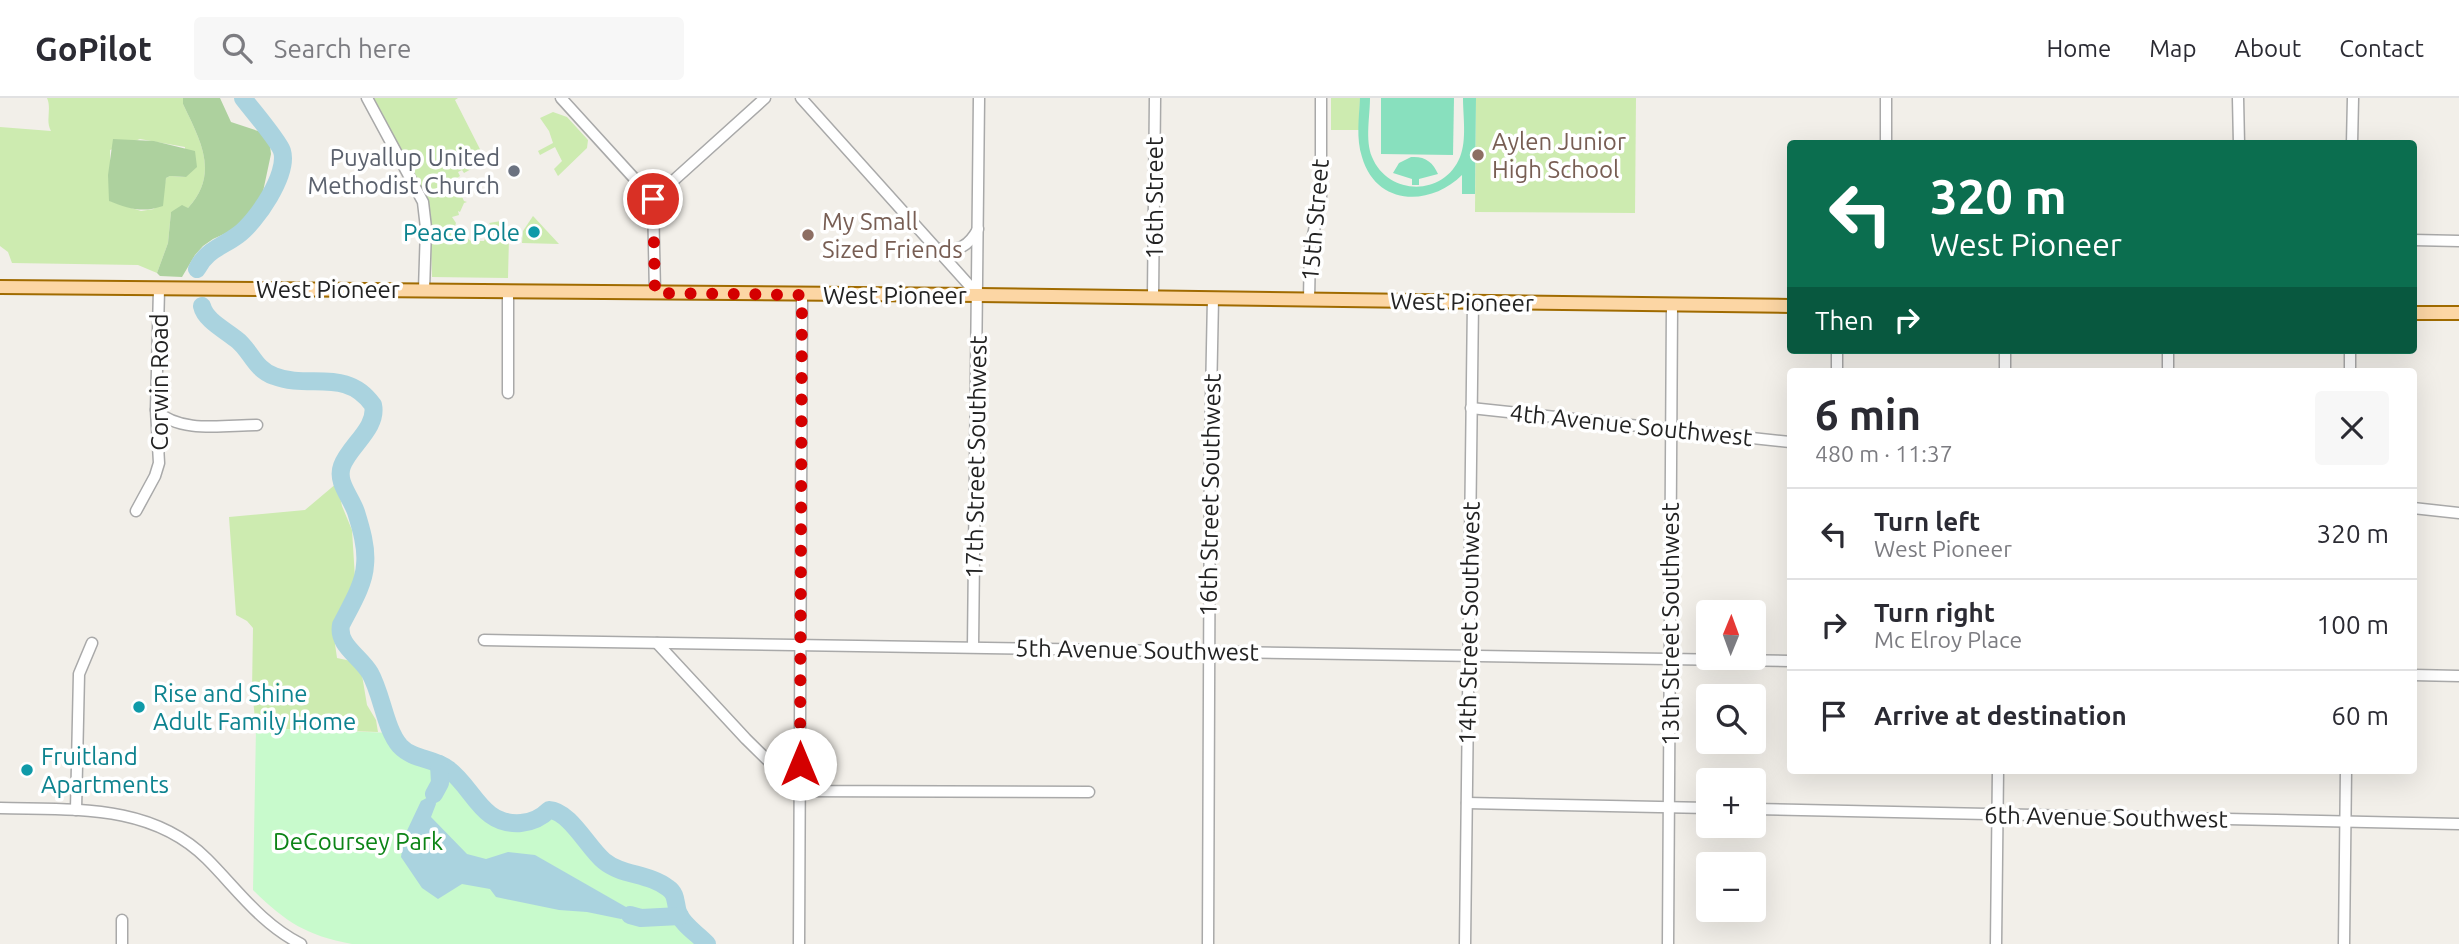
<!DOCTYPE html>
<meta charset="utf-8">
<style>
body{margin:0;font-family:Ubuntu,sans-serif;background:#f7f7f7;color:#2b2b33;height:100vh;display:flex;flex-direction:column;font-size:26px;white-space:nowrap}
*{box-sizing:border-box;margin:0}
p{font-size:23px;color:#7c7c81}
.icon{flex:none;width:38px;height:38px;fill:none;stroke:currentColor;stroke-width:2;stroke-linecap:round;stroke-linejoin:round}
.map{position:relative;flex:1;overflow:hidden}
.panel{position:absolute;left:1787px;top:270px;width:630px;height:406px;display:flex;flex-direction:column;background:#fff;border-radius:7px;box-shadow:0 7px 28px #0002}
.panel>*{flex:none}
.banner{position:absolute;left:1787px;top:42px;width:630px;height:214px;border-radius:7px;box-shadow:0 7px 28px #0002;background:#0b6e4f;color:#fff;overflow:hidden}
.needle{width:46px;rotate:1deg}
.controls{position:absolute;left:1696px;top:502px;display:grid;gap:14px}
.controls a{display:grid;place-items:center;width:70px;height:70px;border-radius:7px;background:#fff;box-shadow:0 7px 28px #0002;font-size:35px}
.pin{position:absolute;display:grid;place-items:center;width:60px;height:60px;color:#fff;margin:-30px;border:4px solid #fff;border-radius:50%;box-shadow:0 2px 7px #0007}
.me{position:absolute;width:77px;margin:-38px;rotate:0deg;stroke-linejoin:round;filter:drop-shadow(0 0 5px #0008)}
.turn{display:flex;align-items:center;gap:24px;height:147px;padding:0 28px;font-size:32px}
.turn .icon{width:91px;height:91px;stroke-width:2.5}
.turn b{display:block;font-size:49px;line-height:60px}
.then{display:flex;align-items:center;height:66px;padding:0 28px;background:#0003;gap:14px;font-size:26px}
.round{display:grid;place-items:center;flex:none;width:74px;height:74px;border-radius:7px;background:#f7f7f7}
.headline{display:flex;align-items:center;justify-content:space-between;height:119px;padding:0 28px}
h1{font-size:42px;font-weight:700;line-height:52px}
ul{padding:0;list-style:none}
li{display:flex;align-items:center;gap:21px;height:91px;padding:0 28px;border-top:2px solid #e1e1e2}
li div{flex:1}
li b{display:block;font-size:26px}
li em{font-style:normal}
header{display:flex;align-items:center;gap:42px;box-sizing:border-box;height:98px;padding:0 35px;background:#fff;border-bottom:2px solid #e1e1e2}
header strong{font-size:33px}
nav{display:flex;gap:38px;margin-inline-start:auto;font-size:24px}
.search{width:490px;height:63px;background:#f7f7f7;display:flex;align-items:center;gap:18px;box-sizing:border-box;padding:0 24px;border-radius:7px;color:#7c7c81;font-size:26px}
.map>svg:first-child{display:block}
.grass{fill:#cdebb0;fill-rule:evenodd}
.forest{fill:#add19e}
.park{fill:#c8facc}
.pitch{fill:#88e0be}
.water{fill:#aad3df}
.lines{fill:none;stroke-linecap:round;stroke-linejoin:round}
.river{stroke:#aad3df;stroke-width:18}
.minor-casing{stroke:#a9a9a9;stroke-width:13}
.major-casing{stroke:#a06b00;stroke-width:16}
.minor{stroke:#fff;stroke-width:10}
.major{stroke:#fcd6a4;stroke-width:12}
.route{stroke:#d40000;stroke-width:12;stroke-dasharray:0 21.6}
.education-dot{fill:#8d6e63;stroke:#fff;stroke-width:2.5}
.worship-dot{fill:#6b7280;stroke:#fff;stroke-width:2.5}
.culture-dot{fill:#0f9aa8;stroke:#fff;stroke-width:2.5}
.labels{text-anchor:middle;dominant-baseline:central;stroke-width:7;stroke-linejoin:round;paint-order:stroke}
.education-label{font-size:24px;fill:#785e54;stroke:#fff;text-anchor:start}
.worship-label{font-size:24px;fill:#5b616d;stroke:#fff;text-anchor:end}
.street-label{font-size:24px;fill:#222;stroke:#fff}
.culture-label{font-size:24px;fill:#0d838f;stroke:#fff;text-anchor:start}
.park-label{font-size:24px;fill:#0c8416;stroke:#fff}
</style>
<header>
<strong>GoPilot</strong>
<div class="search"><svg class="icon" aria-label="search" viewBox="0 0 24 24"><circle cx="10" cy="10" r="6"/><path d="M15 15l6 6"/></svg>Search here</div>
<nav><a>Home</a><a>Map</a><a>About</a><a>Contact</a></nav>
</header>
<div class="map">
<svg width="2459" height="846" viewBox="0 0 2459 846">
<rect width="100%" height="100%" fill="#f2efe9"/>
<!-- grass -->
<g class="grass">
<path d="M 47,0 L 183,0 L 183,6 C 200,42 220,75 188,110 L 171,114 L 168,145 L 157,175 L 138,167 L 12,165 L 8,154 L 0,148 L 0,29 L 51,33 C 45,23 52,11 47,0 ZM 140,41 L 185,49 L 186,79 L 170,78 L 166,80 L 163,93 L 154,111 L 141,113 L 110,103 L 110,52 Z"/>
<path d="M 374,0 L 458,0 L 455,2 L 486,63 L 464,75 L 462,72 L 458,74 L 460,78 L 454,82 L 464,103 L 467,104 L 464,105 L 460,114 L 458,113 L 459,117 L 452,119 L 456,125 L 454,131 L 471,143 L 484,143 L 487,135 L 496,133 L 489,125 L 501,123 L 509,139 L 508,180 L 432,179 L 430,120 L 423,93 Z"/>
<path d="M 1331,0 L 1360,0 L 1359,32 L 1331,32 Z"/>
<path d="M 1476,0 L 1636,0 L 1635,115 L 1475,114 Z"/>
<path d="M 553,14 L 567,19 L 588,42 L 587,50 L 558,78 L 554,71 L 562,63 L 555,49 L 540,57 L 538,53 L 553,45 L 549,33 L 540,20 Z"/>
<path d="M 533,118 L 559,146 L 522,145 L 523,133 Z"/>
<path d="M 337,385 L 342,408 L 352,432 L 355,480 L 333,532 L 337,560 L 351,563 L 362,577 L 367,607 L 376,622 L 378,634 L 256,630 L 252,592 L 253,530 L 247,523 L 236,517 L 229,419 L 305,412 Z"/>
</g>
<!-- forest -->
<g class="forest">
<path d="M 183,0 L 220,0 L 231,24 L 261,34 L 270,47 L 271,56 L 261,103 L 233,132 L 213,141 L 203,148 L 195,157 L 182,179 L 160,178 L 157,175 L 168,145 L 171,114 L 182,107 L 188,110 C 220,75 200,42 183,6 Z"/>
<path d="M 113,41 L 154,43 L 195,53 L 197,69 L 186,79 L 170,78 L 166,80 L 163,108 C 143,115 129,111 109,103 L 108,77 Z"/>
</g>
<!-- park -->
<path class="park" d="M 256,630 L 393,635 C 406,663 423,655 445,669 C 474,686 477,728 521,725 C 533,724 541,720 549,712 C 570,714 588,749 604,763 C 622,778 649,775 668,790 C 677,796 675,805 678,814 C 682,827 698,836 707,846 L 352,846 C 305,837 286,824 253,792 Z"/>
<!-- pitch -->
<g class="pitch">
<path d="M 1360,0 L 1370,0 C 1370,18 1365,42 1372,59 C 1388,98 1444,99 1460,59 C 1467,42 1463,18 1463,0 L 1476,0 L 1475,96 L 1462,96 L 1462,77 C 1430,109 1376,108 1362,59 C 1356,41 1359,19 1360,0 Z"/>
<path d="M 1381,0 L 1454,0 L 1453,57 L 1381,56 Z"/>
<path d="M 1411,59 C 1425,58 1433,64 1438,76 L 1419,81 L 1419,87 L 1412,87 L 1412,81 L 1393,75 L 1399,65 Z"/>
</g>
<!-- water -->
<path class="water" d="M 434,696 L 436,706 L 431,719 L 467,756 L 486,761 L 508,754 L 535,757 L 626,809 L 630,817 L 621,821 L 587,814 L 559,812 L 496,799 L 490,791 L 462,786 L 438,801 L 422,790 L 401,759 L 404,739 L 421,703 Z"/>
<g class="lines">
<!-- river -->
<g class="river">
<path d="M 197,171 C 206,152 222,149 238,137 C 256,124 289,76 282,53 C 278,42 252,12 243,0"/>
<path d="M 202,208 C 205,222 225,232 236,241 C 251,252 254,271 274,278 C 309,292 346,269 373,307 C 378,330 349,348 342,368 C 336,384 351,399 356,414 C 361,430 367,450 365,467 C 364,487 350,509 341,527 C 337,547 360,558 370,575 C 382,596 385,631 400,648 C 413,662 434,660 448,671 C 474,690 481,728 521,725 C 533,724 541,720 549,712 C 570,713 588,750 604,763 C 622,778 649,775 668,790 C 677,796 675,805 678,814 C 682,827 698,836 707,846"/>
<path d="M 434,696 L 440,685 L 439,666"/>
<path d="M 630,817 L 641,820 L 680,818"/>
</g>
<defs>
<g id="minor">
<path d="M 367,0 L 423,104 L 426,130 L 424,192"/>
<path d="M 561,0 L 653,101"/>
<path d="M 801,0 L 978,197"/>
<path d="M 2238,0 L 2239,46"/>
<path d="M 1886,46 L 1886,0"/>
<path d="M 2352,46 L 2353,0"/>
<path d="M 653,101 L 765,0"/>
<path d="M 653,101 L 655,195"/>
<path d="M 2413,142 L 2459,143"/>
<path d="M 939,151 C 958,154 969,148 978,131"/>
<path d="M 1153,199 L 1155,0"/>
<path d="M 1309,202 L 1310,150 L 1321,102 L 1321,0"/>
<path d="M 1837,273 L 1837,252"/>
<path d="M 2005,273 L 2005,252"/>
<path d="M 2168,273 L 2168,252"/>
<path d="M 2350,273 L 2350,252"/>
<path d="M 508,295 L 508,194"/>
<path d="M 1471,310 L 1790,344"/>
<path d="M 156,312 C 180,336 225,327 257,327"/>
<path d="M 2413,410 L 2459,415"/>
<path d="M 136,413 L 155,378 L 159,365 L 156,312 L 159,191"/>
<path d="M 484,542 L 1790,563"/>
<path d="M 657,545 L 746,641 L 799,693 L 1089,694"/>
<path d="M 973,549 L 979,0"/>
<path d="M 2413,577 L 2459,578"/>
<path d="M 1467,705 L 1708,710"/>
<path d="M 0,710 C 72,712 151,705 207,761 C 237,791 261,826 301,846"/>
<path d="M 1754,711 L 2459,726"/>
<path d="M 76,712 L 79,576 L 92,545"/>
<path d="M 122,846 L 122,822"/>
<path d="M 799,846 L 802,197"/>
<path d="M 1208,846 L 1210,350 L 1213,200"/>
<path d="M 1465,846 L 1473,203"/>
<path d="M 1668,846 L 1672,207"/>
<path d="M 1996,846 L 1998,672"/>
<path d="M 2344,846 L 2346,672"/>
</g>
<g id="major">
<path d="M 0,189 L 978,197 L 1790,208"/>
<path d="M 2413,215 L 2459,215"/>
</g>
</defs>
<!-- minor casing -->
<use href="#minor" class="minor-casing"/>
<!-- major casing -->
<use href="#major" class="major-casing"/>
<!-- minor -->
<use href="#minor" class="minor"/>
<!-- major -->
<use href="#major" class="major"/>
</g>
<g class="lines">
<!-- route -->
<path class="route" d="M 653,101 L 655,195 L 802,197 L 800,666"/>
</g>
<!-- markers -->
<g class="education-dot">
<circle cx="1478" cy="57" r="7"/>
<circle cx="808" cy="137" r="7"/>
</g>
<circle class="worship-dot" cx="514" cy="73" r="7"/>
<g class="culture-dot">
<circle cx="534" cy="134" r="7"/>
<circle cx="139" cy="609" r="7"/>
<circle cx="27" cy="672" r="7"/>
</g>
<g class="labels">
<!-- education labels -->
<g class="education-label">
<text x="1492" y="43">Aylen Junior<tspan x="1492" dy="28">High School</tspan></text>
<text x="822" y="123">My Small<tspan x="822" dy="28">Sized Friends</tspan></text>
</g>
<!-- worship labels -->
<g class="worship-label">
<text x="500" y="59">Puyallup United<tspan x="500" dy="28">Methodist Church</tspan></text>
</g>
<!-- street labels -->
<g class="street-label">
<text transform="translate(1154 100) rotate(-90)">16th Street</text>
<text transform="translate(1315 122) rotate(-85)">15th Street</text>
<text x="328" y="191">West Pioneer</text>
<text x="895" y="197">West Pioneer</text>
<text transform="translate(1462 204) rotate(1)">West Pioneer</text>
<text transform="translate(159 284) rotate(-90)">Corwin Road</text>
<text transform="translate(1631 327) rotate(6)">4th Avenue Southwest</text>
<text transform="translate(976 359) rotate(-89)">17th Street Southwest</text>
<text transform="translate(1210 397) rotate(-89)">16th Street Southwest</text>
<text transform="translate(1469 525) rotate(-89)">14th Street Southwest</text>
<text transform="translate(1670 526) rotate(-90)">13th Street Southwest</text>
<text transform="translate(1137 552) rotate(1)">5th Avenue Southwest</text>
<text transform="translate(2106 719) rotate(1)">6th Avenue Southwest</text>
</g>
<!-- culture labels -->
<g class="culture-label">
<text x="520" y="134" text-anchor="end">Peace Pole</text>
<text x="153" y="595">Rise and Shine<tspan x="153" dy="28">Adult Family Home</tspan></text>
<text x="41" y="658">Fruitland<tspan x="41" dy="28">Apartments</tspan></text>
</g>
<!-- park labels -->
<g class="park-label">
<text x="358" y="743">DeCoursey Park</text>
</g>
</g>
</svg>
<div class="controls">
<a><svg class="needle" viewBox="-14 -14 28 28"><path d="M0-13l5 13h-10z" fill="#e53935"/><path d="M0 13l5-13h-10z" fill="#7c7c81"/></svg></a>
<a><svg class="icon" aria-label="search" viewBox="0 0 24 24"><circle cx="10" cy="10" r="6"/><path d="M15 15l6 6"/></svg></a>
<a>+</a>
<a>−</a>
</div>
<div class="pin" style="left:653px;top:101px;background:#d93025"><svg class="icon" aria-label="arrive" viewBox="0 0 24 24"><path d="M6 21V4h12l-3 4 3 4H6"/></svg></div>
<svg class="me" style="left:800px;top:666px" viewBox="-20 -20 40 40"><circle r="19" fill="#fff"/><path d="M0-13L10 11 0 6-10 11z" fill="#d40000"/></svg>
<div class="banner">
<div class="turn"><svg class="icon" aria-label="left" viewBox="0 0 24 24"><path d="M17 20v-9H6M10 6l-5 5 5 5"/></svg><div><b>320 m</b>West Pioneer</div></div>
<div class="then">Then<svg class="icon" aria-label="right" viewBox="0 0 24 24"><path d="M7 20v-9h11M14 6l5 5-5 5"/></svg></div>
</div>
<section class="panel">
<div class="headline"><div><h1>6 min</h1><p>480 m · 11:37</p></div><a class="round"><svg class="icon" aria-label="close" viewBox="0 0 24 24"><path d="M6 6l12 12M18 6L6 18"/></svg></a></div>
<ul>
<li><svg class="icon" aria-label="left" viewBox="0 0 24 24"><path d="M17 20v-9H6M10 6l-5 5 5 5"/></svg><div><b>Turn left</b><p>West Pioneer</p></div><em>320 m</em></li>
<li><svg class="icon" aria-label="right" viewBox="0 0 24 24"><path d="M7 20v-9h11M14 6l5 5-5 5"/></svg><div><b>Turn right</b><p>Mc Elroy Place</p></div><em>100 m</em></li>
<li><svg class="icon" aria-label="arrive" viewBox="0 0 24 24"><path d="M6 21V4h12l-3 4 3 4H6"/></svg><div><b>Arrive at destination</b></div><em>60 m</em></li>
</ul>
</section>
</div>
